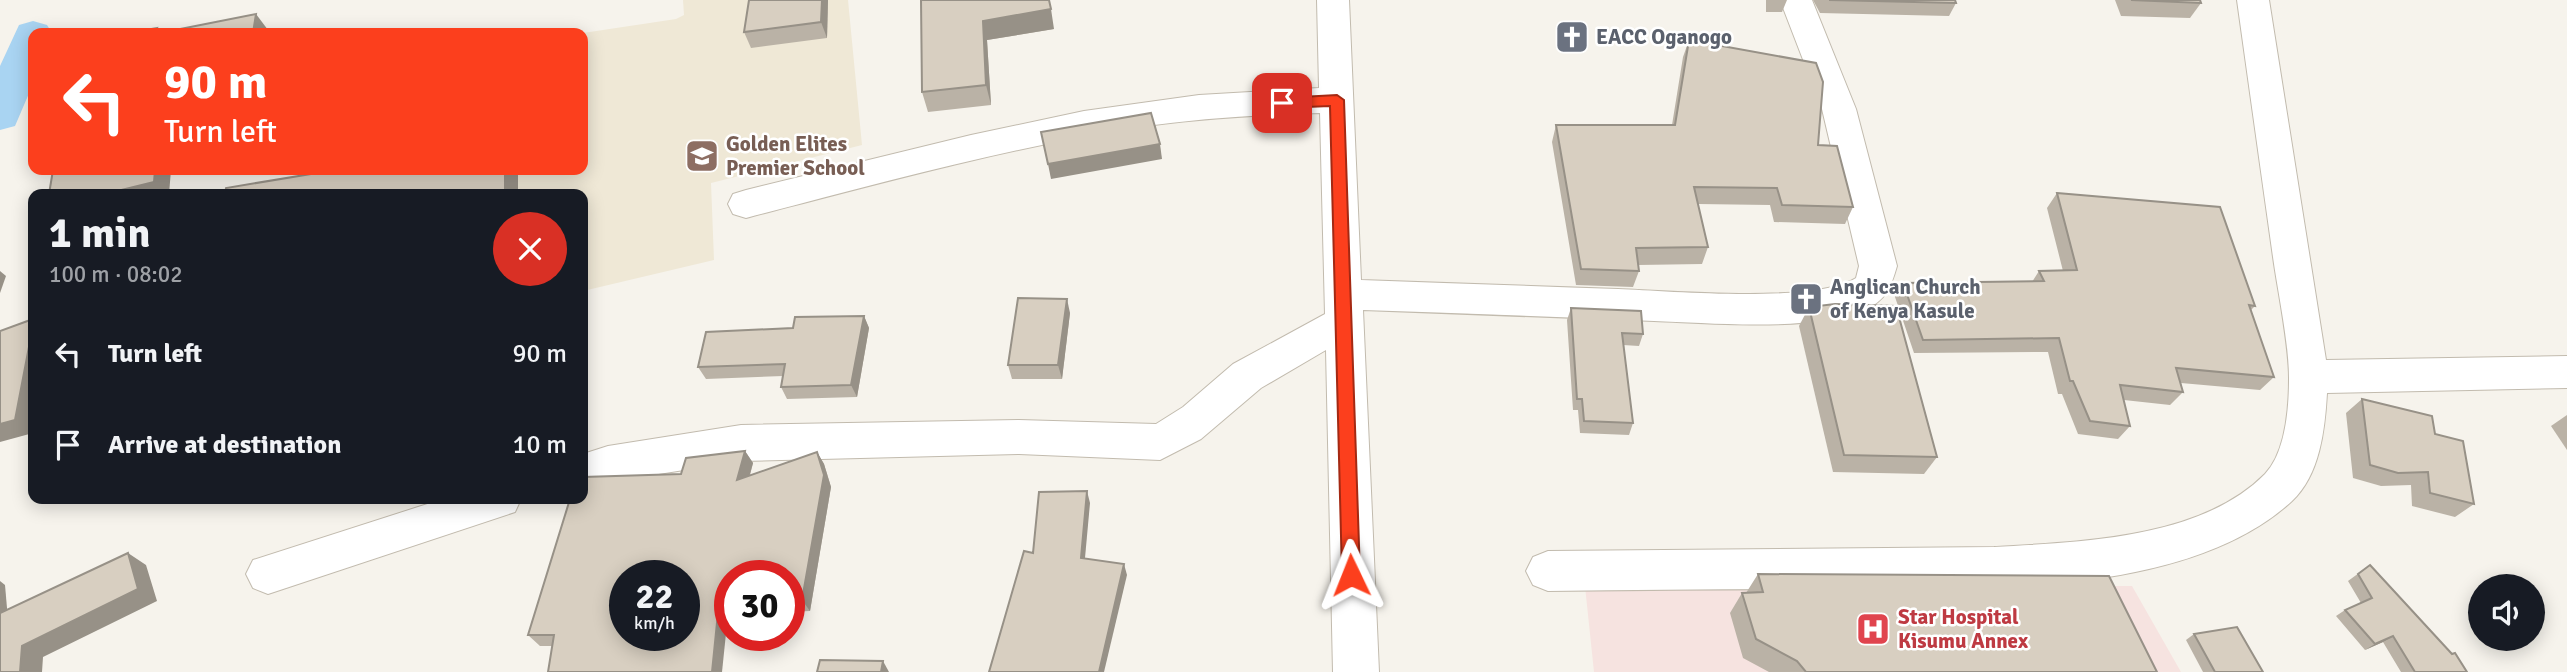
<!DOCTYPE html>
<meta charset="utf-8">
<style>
body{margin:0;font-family:Signika,sans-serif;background:#20242c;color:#f1f3f6;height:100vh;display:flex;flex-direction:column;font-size:26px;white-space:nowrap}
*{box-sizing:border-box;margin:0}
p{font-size:23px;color:#9ea1a6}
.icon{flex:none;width:38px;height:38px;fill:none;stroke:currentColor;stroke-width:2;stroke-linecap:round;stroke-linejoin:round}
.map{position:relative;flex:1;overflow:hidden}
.side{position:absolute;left:28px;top:189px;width:560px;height:315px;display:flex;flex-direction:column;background:#171b24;border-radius:14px;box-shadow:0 4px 18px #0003}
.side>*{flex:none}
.guide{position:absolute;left:28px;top:28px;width:560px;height:147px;border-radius:14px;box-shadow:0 4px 18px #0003;background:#fc3f1d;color:#fff;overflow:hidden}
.fabs{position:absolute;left:2468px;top:574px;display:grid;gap:14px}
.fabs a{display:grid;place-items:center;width:77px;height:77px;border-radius:50%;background:#171b24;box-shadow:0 4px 18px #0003;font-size:35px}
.speed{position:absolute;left:609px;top:560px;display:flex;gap:14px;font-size:35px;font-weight:700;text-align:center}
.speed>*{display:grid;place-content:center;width:91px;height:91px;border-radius:50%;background:#171b24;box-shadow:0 4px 18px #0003;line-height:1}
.speed small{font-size:18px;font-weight:400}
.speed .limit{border:10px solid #d22;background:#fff;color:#111}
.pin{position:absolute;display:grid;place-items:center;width:60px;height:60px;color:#fff;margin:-30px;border-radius:14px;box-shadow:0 4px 10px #0006}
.me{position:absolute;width:77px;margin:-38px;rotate:358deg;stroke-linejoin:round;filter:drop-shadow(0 0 5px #0008)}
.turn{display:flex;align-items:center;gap:24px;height:147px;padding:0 21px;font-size:32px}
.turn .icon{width:91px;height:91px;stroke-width:2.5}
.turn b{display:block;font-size:49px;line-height:60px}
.round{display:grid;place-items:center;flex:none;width:74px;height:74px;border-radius:37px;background:#20242c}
.summary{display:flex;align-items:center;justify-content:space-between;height:119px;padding:0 21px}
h1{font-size:42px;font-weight:700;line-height:52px}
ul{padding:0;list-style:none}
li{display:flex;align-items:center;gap:21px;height:91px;padding:0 21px}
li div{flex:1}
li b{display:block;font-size:26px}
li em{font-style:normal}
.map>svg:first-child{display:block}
.education{fill:#efe8d6}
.medical{fill:#f6e3e0}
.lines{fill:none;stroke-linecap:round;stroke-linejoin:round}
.canal{fill:#a9d4f2;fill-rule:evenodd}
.minor-casing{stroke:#c2bbae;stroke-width:2}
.minor{fill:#fff;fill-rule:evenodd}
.wall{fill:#bab2a6}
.shaded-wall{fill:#979187}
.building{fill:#d8cfc1;stroke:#979187;stroke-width:2;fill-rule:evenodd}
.route{fill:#fc3f1d;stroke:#a42913;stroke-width:2}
.labels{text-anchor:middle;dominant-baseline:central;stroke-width:5;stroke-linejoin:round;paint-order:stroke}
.worship-label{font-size:21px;font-weight:bold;fill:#5b616d;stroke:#fff;text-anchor:start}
.education-label{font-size:21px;font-weight:bold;fill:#785e54;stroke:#fff;text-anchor:start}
.health-label{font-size:21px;font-weight:bold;fill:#be3a42;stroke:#fff;text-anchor:start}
</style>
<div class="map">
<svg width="2567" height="672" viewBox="0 0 2567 672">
<rect width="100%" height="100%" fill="#f6f3ec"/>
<!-- education -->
<path class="education" d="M 683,0 L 848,0 L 862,145 L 711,183 L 714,260 L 583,291 L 583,194 L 438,194 L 440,170 L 583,170 L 583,33 L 676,19 L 684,15 Z"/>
<!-- medical -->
<path class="medical" d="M 1585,586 L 2132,586 L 2181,672 L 1594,672 Z"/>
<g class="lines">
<!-- canal -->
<path class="canal" d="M 33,21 L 47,25 L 52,33 L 33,33 L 33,84 L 15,126 L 0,130 L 0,66 L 19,25 Z"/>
<defs>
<g id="minor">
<path d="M 1317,0 L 1349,0 L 1361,280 C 1447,283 1532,286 1618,289 C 1671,291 1815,304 1856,278 L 1859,266 L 1822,109 L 1780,0 L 1812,0 L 1856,109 L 1897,266 C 1891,287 1886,301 1864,310 C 1813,332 1711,323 1654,321 C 1557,317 1460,313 1363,310 L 1379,672 L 1333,672 L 1326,350 L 1261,388 L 1201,439 L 1160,460 L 1019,454 L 741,461 L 608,482 L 583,490 L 583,454 L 608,446 L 741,425 L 1019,420 L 1156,424 L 1183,407 L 1233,364 L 1325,314 L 1320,113 C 1259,115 1199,118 1140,127 C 1006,148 876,184 746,218 L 733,214 L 728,204 L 733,194 L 746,190 L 971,135 L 1084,111 L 1199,95 L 1319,88 Z"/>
<path d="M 2237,0 L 2269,0 L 2326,360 L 2567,356 L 2567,388 L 2327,393 C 2325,429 2320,475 2292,501 C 2182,603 1948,589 1807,589 C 1721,589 1634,590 1548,591 L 1533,585 L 1526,571 L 1533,557 L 1548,551 L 1994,547 C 2080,542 2201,539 2265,474 C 2286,452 2289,407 2289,378 C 2289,343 2278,293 2273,257 C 2261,172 2249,86 2237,0 Z"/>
<path d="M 443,499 L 521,499 L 515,512 L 268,594 L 253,588 L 246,574 L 253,560 Z"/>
</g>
</defs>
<!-- minor casing -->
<use href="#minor" class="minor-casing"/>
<!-- minor -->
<use href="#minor" class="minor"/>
</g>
<!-- wall -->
<g class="wall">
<path d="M 749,0 L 828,0 L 827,38 L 751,48 L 744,32 Z"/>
<path d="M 921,0 L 1054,29 L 987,40 L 991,105 L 928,112 L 922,92 Z"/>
<path d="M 1766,0 L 1787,0 L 1782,12 L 1766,12 Z"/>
<path d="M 1813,0 L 1955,0 L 1956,3 L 1949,16 L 1820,13 Z"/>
<path d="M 2115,0 L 2200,0 L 2201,3 L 2190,18 L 2121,16 Z"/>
<path d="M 1689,40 L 1818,145 L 1853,207 L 1845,224 L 1774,222 L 1770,205 L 1698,204 L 1708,247 L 1702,264 L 1638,265 L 1639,271 L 1633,287 L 1576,285 L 1552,142 L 1556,125 L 1672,125 L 1683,57 Z"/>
<path d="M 2057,193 L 2255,306 L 2251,310 L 2274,377 L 2260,390 L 2181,383 L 2183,392 L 2170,405 L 2124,400 L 2130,426 L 2118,439 L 2078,434 L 2062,394 L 2058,394 L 2048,352 L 1914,353 L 1895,297 L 1903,283 L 2032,282 L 2039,271 L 2063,271 L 2047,208 Z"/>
<path d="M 1809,307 L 1937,457 L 1924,474 L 1833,472 L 1799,326 Z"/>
<path d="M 1571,308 L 1643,334 L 1639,346 L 1623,345 L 1633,423 L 1629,435 L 1580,433 L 1578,410 L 1573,410 L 1567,320 Z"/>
<path d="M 1070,313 L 1062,379 L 1012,379 L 1008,365 Z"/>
<path d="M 864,316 L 869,328 L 857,397 L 787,399 L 781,387 L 783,376 L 706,379 L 698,367 L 793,328 Z"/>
<path d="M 2362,399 L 2435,434 L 2474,504 L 2455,517 L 2412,506 L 2411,485 L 2381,486 L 2353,478 L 2346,413 Z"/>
<path d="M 2567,415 L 2567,450 L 2551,426 Z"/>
<path d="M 745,451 L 753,463 L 750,475 L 817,452 L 824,464 L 831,487 L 810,611 L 789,612 L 789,576 L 730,576 L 730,614 L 552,646 L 540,646 L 528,635 L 681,474 Z"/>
<path d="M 2370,565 L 2467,672 L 2401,672 L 2383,642 L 2365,650 L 2336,616 L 2345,610 L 2361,603 L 2348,581 Z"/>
<path d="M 1758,574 L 2157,672 L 1769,672 L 1743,658 L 1730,613 L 1742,593 L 1746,593 Z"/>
<path d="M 2194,634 L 2263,672 L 2203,672 L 2186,640 Z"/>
</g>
<!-- shaded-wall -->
<g class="shaded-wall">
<path d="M 822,0 L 828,0 L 827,38 L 821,22 Z"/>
<path d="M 1051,9 L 1054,29 L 987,40 L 991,105 L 986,85 L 983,21 Z"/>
<path d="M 256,14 L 268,30 L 268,33 L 253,33 Z"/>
<path d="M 1160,144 L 1162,159 L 1051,179 L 1048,164 Z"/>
<path d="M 155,170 L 171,170 L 169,194 L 105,194 Z"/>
<rect x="505" y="170" width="13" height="24"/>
<path d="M 0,271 L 6,276 L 0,293 Z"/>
<path d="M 1067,299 L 1070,313 L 1062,379 L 1058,365 Z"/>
<path d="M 864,316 L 869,328 L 857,397 L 851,385 Z"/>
<path d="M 33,326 L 33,433 L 0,442 L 0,424 Z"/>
<path d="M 745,451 L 753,463 L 745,492 L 737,480 Z"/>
<path d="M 817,452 L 824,464 L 831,487 L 810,611 L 802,600 Z"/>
<path d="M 1087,491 L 1090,503 L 1084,569 L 1081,558 Z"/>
<path d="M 128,553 L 146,565 L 157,601 L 43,657 L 42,672 L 20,672 L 22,646 Z"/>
<path d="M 1124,564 L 1127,575 L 1104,672 L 1099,672 Z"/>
<path d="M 0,581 L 5,585 L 9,631 L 0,626 Z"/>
<path d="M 719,603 L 728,614 L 722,672 L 712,672 Z"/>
<path d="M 2393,636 L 2383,642 L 2365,650 L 2375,644 Z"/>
<path d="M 883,661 L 889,672 L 881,672 Z"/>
</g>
<!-- building -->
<g class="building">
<path d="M 749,0 L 822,0 L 821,22 L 744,32 Z"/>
<path d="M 921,0 L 1049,0 L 1051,9 L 983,21 L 986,85 L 922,92 Z"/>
<path d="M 1829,0 L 1955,0 L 1956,3 Z"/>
<path d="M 2131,0 L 2200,0 L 2201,3 Z"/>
<path d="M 256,14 L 253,33 L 160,33 Z"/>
<path d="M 157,28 L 155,33 L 128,33 Z"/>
<path d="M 1689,40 L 1816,63 L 1823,82 L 1818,145 L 1837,146 L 1853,207 L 1782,205 L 1777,188 L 1694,187 L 1708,247 L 1636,248 L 1639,271 L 1581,269 L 1556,125 L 1675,125 Z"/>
<path d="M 1151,113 L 1160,144 L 1048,164 L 1041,132 Z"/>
<path d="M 53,170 L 155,170 L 154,182 L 105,194 L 49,194 Z"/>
<path d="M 335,170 L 505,170 L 505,194 L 225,194 L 226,188 Z"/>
<path d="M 2057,193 L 2220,207 L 2255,306 L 2249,305 L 2274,377 L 2176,368 L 2183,392 L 2120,385 L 2130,426 L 2090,421 L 2073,381 L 2070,381 L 2059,338 L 1923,340 L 1903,283 L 2044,281 L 2039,271 L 2077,270 Z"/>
<path d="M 1018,298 L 1067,299 L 1058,365 L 1008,365 Z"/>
<path d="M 1835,304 L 1896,306 L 1937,457 L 1844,455 L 1809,307 Z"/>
<path d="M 1571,308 L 1641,311 L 1643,334 L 1622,333 L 1633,423 L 1584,421 L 1582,399 L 1577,399 Z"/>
<path d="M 864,316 L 851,385 L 781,387 L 785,364 L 698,367 L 706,332 L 793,328 L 795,317 Z"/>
<path d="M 33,319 L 33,326 L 15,420 L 0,424 L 0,331 Z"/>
<path d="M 2362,399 L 2432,416 L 2435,434 L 2463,441 L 2474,504 L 2430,493 L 2428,472 L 2398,473 L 2370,465 Z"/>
<path d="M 745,451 L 737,480 L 817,452 L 824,475 L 802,600 L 789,600 L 789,576 L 730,576 L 730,602 L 719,603 L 712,672 L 548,672 L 554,635 L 528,635 L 570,499 L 583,499 L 583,477 L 681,474 L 686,458 ZM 625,576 L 684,576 L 684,635 L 625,635 Z"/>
<path d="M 1087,491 L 1081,558 L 1124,564 L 1099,672 L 989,672 L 1024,551 L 1033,553 L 1039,492 Z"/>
<path d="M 128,553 L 138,589 L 22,646 L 20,672 L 0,672 L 0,613 Z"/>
<path d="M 2370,565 L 2452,654 L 2455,653 L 2467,672 L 2415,672 L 2393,636 L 2375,644 L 2345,610 L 2372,598 L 2358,574 Z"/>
<path d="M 1758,574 L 2109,576 L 2157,672 L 1806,672 L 1797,661 L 1756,639 L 1742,593 L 1763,592 Z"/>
<path d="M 2237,627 L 2263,672 L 2215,672 L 2194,634 Z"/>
<path d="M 820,660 L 883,661 L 881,672 L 817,672 Z"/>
</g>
<!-- route -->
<path class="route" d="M 1337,95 L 1344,100 L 1360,575 L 1358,580 L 1351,583 L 1345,580 L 1342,575 L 1330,106 L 1282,108 L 1275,103 L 1282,98 Z"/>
<!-- icons -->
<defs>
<symbol id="church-square" viewBox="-11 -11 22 22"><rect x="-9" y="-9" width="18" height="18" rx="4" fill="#6b7280" stroke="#fff"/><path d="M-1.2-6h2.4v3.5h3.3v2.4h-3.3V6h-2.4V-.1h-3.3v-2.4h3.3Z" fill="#fff"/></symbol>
<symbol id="school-square" viewBox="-11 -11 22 22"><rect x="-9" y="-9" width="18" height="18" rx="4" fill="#8d6e63" stroke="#fff"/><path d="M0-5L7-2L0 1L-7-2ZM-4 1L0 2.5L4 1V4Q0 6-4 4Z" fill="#fff"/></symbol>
<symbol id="hospital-square" viewBox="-11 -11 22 22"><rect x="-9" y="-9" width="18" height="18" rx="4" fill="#e0444e" stroke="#fff"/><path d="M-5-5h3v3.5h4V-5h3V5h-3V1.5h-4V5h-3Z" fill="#fff"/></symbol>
</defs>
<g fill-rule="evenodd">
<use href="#church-square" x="1553" y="18" width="38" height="38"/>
<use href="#school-square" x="683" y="137" width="38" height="38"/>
<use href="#church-square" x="1787" y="280" width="38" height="38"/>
<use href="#hospital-square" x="1854" y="610" width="38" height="38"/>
</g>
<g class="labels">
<!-- worship labels -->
<g class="worship-label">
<text x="1596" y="37">EACC Oganogo</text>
<text x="1830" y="287">Anglican Church<tspan x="1830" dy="24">of Kenya Kasule</tspan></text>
</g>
<!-- education labels -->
<g class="education-label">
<text x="726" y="144">Golden Elites<tspan x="726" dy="24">Premier School</tspan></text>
</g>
<!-- health labels -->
<g class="health-label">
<text x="1898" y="617">Star Hospital<tspan x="1898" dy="24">Kisumu Annex</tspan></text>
</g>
</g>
</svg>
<div class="fabs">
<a><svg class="icon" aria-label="sound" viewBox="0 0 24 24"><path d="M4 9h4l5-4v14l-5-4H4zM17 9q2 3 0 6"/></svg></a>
</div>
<div class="speed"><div>22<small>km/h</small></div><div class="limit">30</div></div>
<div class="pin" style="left:1282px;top:103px;background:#d93025"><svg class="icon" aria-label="arrive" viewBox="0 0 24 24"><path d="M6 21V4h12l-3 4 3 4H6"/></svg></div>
<svg class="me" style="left:1351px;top:575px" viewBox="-20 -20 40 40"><path d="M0-17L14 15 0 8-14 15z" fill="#fc3f1d" stroke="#fff" stroke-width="4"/></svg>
<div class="guide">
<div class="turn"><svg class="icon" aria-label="left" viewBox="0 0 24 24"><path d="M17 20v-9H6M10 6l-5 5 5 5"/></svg><div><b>90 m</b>Turn left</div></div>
</div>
<section class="side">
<div class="summary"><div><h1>1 min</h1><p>100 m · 08:02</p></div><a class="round" style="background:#d93025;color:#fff"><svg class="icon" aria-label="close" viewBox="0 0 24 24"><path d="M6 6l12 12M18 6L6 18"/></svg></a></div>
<ul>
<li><svg class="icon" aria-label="left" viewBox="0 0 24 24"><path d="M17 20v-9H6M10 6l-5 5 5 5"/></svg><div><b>Turn left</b></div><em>90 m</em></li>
<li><svg class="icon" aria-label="arrive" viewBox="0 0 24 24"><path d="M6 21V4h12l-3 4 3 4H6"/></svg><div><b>Arrive at destination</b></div><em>10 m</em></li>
</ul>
</section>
</div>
